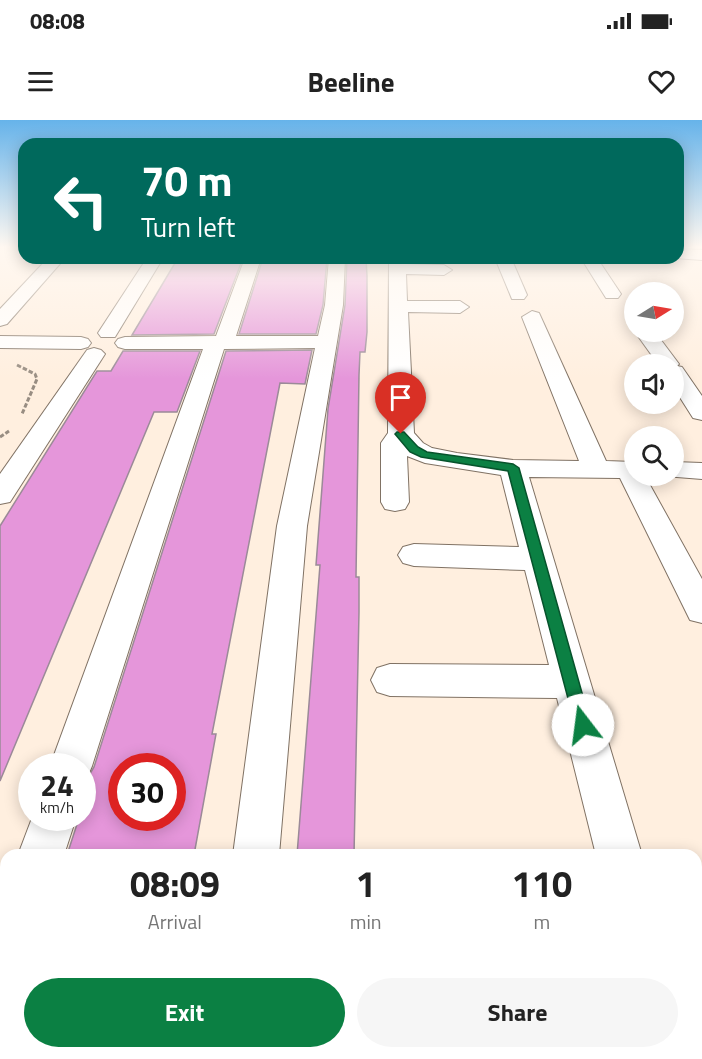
<!DOCTYPE html>
<style>
body{margin:0;font-family:"Titillium Web",sans-serif;background:#f6f6f6;color:#222;height:100vh;display:flex;flex-direction:column;font-size:22px;white-space:nowrap}
*{box-sizing:border-box;margin:0}
p{font-size:20px;color:#767676}
.icon{flex:none;width:33px;height:33px;fill:none;stroke:currentColor;stroke-width:2;stroke-linecap:round;stroke-linejoin:round}
.map{position:relative;flex:1;overflow:hidden}
.drawer{position:absolute;left:0px;top:729px;width:702px;height:210px;display:flex;flex-direction:column;background:#fff;border-radius:18px 18px 0 0;box-shadow:0 3px 15px #0003}
.drawer>*{flex:none}
.guide{position:absolute;left:18px;top:18px;width:666px;height:126px;border-radius:18px;box-shadow:0 3px 15px #0003;background:#00695c;color:#fff;overflow:hidden}
.needle{width:39px;rotate:79deg}
.fabs{position:absolute;left:624px;top:162px;display:grid;gap:12px}
.fabs a{display:grid;place-items:center;width:60px;height:60px;border-radius:50%;background:#fff;box-shadow:0 3px 15px #0003;font-size:30px}
.speed{position:absolute;left:18px;top:633px;display:flex;gap:12px;font-size:30px;font-weight:700;text-align:center}
.speed>*{display:grid;place-content:center;width:78px;height:78px;border-radius:50%;background:#fff;box-shadow:0 3px 15px #0003;line-height:1}
.speed small{font-size:15px;font-weight:400}
.speed .limit{border:9px solid #d22;background:#fff;color:#111}
.pin{position:absolute;display:grid;place-items:center;width:51px;height:51px;color:#fff;margin:-62px -26px;border-radius:50% 50% 50% 0;rotate:-45deg;box-shadow:0 0 6px #0007}
.pin .icon{rotate:45deg}
.me{position:absolute;width:66px;margin:-33px;rotate:345deg;stroke-linejoin:round;filter:drop-shadow(0 0 4px #0008)}
.turn{display:flex;align-items:center;gap:21px;height:126px;padding:0 24px;font-size:27px}
.turn .icon{width:78px;height:78px;stroke-width:2.5}
.turn b{display:block;font-size:42px;line-height:51px}
.eta{display:flex;justify-content:space-evenly;align-items:center;height:102px;text-align:center}
.eta b{font-size:36px;font-weight:700;line-height:42px}
.action{display:flex;gap:12px;margin-top:auto;padding:12px 24px}
.action a{flex:1;height:69px;border-radius:36px;background:#0b8043;color:#fff;font-size:24px;font-weight:700;line-height:69px;text-align:center}
.action a+a{background:#f6f6f6;color:#222}
.status{display:flex;justify-content:space-between;align-items:center;height:42px;padding:0 30px;background:#fff;direction:ltr}
.status svg{height:16px;fill:currentColor}
header{display:flex;justify-content:space-between;align-items:center;height:78px;padding:0 24px;background:#fff;font-size:27px;font-weight:700}
.map>svg:first-child{display:block}
.building{fill:#e596da;stroke:#9b8a98;stroke-width:1.5;fill-rule:evenodd}
.lines{fill:none;stroke-linecap:round;stroke-linejoin:round}
.minor-casing{stroke:#807264;stroke-width:2}
.path{stroke:#988d82;stroke-width:3;stroke-dasharray:4.5 2;stroke-linecap:butt}
.minor{fill:#fff;fill-rule:evenodd}
.route{fill:#0b8043;stroke:#07532c;stroke-width:1.5}
</style>
<div class="status"><b>08:08</b><svg viewBox="0 0 49 12"><path d="M0 12V9h3v3zM5 12V6h3v6zM10 12V3h3v9zM15 12V0h3v12zM26 1h20v11H26zM47 4h2v5h-2z"/></svg></div>
<header><svg class="icon" aria-label="menu" viewBox="0 0 24 24"><path d="M4 6h16M4 12h16M4 18h16"/></svg>Beeline<svg class="icon" aria-label="heart" viewBox="0 0 24 24"><path d="M12 20l-8-8c-3-5 5-10 8-4 3-6 11-1 8 4z"/></svg></header>
<div class="map">
<svg width="702" height="939" viewBox="0 0 702 939">
<rect width="100%" height="100%" fill="#ffefdf"/>
<!-- building -->
<g class="building">
<path d="M 178,138 L 243,138 L 214,214 L 132,215 Z"/>
<path d="M 263,138 L 327,138 L 323,185 L 316,214 L 239,214 Z"/>
<path d="M 347,138 L 366,138 L 367,156 L 367,212 L 365,232 L 360,232 L 359,255 L 356,457 L 359,457 L 359,492 L 354,735 L 297,735 L 320,445 L 316,445 L 328,289 L 345,185 Z"/>
<path d="M 312,230 L 305,264 L 280,263 L 212,614 L 216,614 L 194,735 L 67,735 L 79,698 L 82,698 L 82,687 L 89,666 L 83,666 L 94,647 L 226,231 ZM 122,646 L 172,646 L 172,698 L 122,698 Z"/>
<path d="M 123,231 L 200,231 L 177,292 L 154,292 L 0,661 L 0,406 L 97,251 L 111,251 Z"/>
</g>
<g class="lines">
<defs>
<g id="minor">
<path d="M 678,129 L 702,130 L 702,140 L 675,138 L 678,138 Z"/>
<path d="M 48,138 L 65,138 L 7,204 L 0,206 L 0,189 Z"/>
<path d="M 147,138 L 163,138 L 115,217 L 101,217 L 98,213 Z"/>
<path d="M 245,138 L 261,138 L 236,216 L 318,216 L 325,185 L 329,138 L 345,138 L 343,185 L 307,406 L 279,735 L 233,735 L 277,406 L 315,228 L 224,229 L 92,646 L 86,660 L 82,662 L 82,646 L 50,646 L 203,229 L 125,229 L 118,227 L 115,223 L 118,219 L 125,217 L 216,216 Z"/>
<path d="M 389,138 L 405,138 L 405,144 L 444,145 L 452,150 L 444,155 L 406,154 L 407,181 L 460,181 L 469,187 L 460,193 L 408,192 L 414,313 L 423,323 L 432,328 L 457,333 L 513,340 L 579,341 L 522,197 L 532,191 L 539,193 L 606,341 L 634,342 L 634,356 L 645,356 L 702,459 L 702,503 L 690,500 L 620,358 L 529,357 L 642,735 L 596,735 L 557,578 L 390,576 L 377,572 L 371,560 L 377,548 L 390,544 L 549,545 L 525,450 L 414,446 L 403,443 L 398,435 L 403,427 L 414,424 L 519,427 L 501,355 L 425,343 L 407,336 L 409,382 L 405,389 L 395,391 L 385,389 L 381,382 L 381,323 L 388,313 Z"/>
<path d="M 495,138 L 511,138 L 527,175 L 524,179 L 512,179 Z"/>
<path d="M 581,138 L 597,138 L 621,174 L 618,178 L 606,178 Z"/>
<path d="M 635,212 L 655,212 L 679,244 L 677,246 L 682,247 L 702,276 L 702,300 L 693,298 L 674,268 L 674,244 L 658,244 Z"/>
<path d="M 0,216 L 81,217 L 88,219 L 91,223 L 88,227 L 81,229 L 0,228 Z"/>
<path d="M 94,228 L 101,230 L 105,234 L 10,382 L 0,384 L 0,354 L 87,230 Z"/>
<path d="M 674,342 L 702,343 L 702,359 L 664,356 L 674,356 Z"/>
<path d="M 32,698 L 76,698 L 64,735 L 18,735 Z"/>
<path d="M 6,803 L 6,868 L 0,871 L 0,806 Z"/>
<path d="M 696,920 L 702,939 L 646,939 L 645,933 L 696,933 Z"/>
<path d="M 206,933 L 262,933 L 261,939 L 205,939 Z"/>
</g>
</defs>
<!-- minor casing -->
<use href="#minor" class="minor-casing"/>
<!-- path -->
<g class="path">
<path d="M 17,245 L 35,254 L 37,259 L 22,294"/>
<path d="M 0,317 L 9,311"/>
</g>
<!-- minor -->
<use href="#minor" class="minor"/>
</g>
<!-- sky -->
<linearGradient id="sky" x2="0" y2="1"><stop stop-color="#66b3ea"/><stop offset="0.49" stop-color="#fff8f1"/><stop offset="1" stop-color="#fff8f1" stop-opacity="0"/></linearGradient>
<rect width="702" height="259" fill="url(#sky)"/>
<!-- route -->
<path class="route" d="M 397,312 L 404,312 L 418,327 L 427,332 L 513,344 L 519,348 L 591,605 L 589,611 L 583,613 L 577,611 L 575,605 L 508,351 L 421,337 L 410,332 L 395,314 Z"/>
</svg>
<div class="fabs">
<a><svg class="needle" viewBox="-14 -14 28 28"><path d="M0-13l5 13h-10z" fill="#e53935"/><path d="M0 13l5-13h-10z" fill="#767676"/></svg></a>
<a><svg class="icon" aria-label="sound" viewBox="0 0 24 24"><path d="M4 9h4l5-4v14l-5-4H4zM17 9q2 3 0 6"/></svg></a>
<a><svg class="icon" aria-label="search" viewBox="0 0 24 24"><circle cx="10" cy="10" r="6"/><path d="M15 15l6 6"/></svg></a>
</div>
<div class="speed"><div>24<small>km/h</small></div><div class="limit">30</div></div>
<div class="pin" style="left:401px;top:314px;background:#d93025"><svg class="icon" aria-label="arrive" viewBox="0 0 24 24"><path d="M6 21V4h12l-3 4 3 4H6"/></svg></div>
<svg class="me" style="left:583px;top:605px" viewBox="-20 -20 40 40"><circle r="19" fill="#fff"/><path d="M0-13L10 11 0 6-10 11z" fill="#0b8043"/></svg>
<div class="guide">
<div class="turn"><svg class="icon" aria-label="left" viewBox="0 0 24 24"><path d="M17 20v-9H6M10 6l-5 5 5 5"/></svg><div><b>70 m</b>Turn left</div></div>
</div>
<section class="drawer">
<div class="eta">
<div><b>08:09</b><p>Arrival</p></div>
<div><b>1</b><p>min</p></div>
<div><b>110</b><p>m</p></div>
</div>
<div class="action"><a>Exit</a><a>Share</a></div>
</section>
</div>
